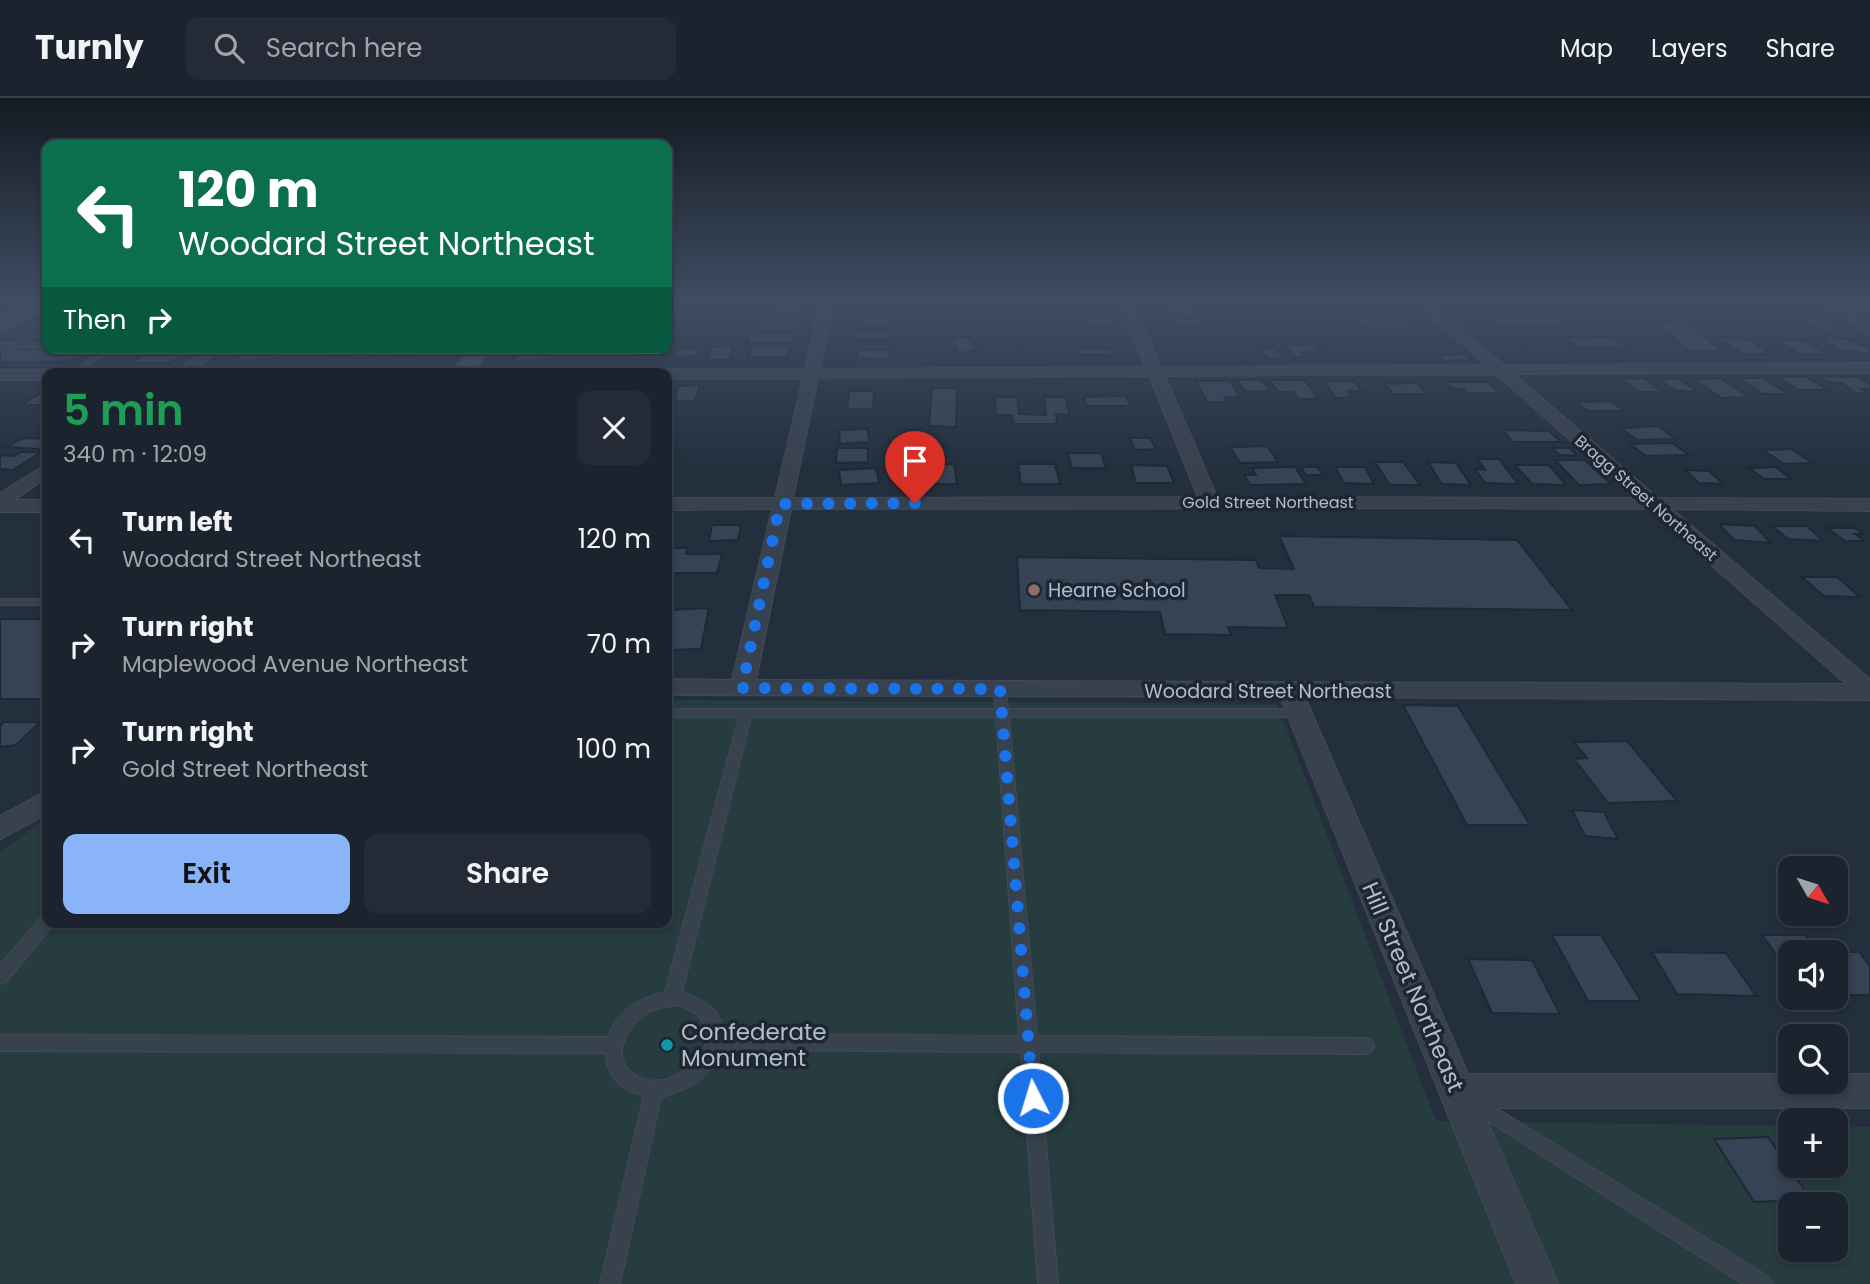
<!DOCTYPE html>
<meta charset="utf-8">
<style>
body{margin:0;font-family:Poppins,sans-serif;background:#242b36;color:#f1f3f6;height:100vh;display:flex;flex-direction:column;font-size:26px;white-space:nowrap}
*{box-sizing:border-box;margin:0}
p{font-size:23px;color:#a0a4aa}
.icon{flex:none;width:38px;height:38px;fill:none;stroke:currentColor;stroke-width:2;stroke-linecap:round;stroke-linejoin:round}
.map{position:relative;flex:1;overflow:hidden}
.sheet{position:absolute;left:42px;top:270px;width:630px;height:560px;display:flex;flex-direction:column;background:#1b232e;border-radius:14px;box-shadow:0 4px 10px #0003,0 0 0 2px #39404a}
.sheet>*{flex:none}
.guide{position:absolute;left:42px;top:42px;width:630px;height:214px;border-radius:14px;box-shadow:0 4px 10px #0003,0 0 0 2px #39404a;background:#0b6e4f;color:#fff;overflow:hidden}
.needle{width:46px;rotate:129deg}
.tools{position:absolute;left:1778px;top:758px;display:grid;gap:14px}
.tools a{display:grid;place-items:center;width:70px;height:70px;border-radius:14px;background:#1b232e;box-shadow:0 4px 10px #0003,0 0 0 2px #39404a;font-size:35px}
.pin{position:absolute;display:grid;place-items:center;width:60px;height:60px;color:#fff;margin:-72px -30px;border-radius:50% 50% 50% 0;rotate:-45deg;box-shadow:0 0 7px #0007}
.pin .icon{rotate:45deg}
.me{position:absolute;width:77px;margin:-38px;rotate:355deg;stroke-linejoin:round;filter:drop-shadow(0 0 5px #0008)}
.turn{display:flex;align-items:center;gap:24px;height:147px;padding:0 21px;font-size:32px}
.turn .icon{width:91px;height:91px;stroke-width:2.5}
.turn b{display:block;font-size:49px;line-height:60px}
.then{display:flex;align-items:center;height:66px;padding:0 21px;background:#0003;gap:14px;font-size:26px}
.round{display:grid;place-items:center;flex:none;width:74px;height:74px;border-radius:14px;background:#242b36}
.head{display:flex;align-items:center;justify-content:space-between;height:119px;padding:0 21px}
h1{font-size:42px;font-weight:600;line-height:52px;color:#1e9e55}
.action{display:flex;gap:14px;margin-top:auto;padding:14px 21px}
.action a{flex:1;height:80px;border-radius:14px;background:#8ab4f8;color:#111;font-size:28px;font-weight:600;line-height:80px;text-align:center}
.action a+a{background:#242b36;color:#f1f3f6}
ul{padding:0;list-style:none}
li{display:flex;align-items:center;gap:21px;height:105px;padding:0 21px}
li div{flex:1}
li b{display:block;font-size:26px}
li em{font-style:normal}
header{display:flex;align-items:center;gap:42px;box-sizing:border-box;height:98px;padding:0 35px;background:#1b232e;border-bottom:2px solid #39404a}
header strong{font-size:33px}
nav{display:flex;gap:38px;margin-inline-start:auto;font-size:24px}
.search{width:490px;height:63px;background:#242b36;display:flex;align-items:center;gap:18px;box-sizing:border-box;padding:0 24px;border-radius:14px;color:#a0a4aa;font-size:26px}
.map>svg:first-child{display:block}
.green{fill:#263c3f;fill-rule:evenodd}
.building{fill:#364354;stroke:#1f2835;stroke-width:2}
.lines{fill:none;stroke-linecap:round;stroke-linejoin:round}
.lane-casing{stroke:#414a57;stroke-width:2}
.street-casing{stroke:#414a57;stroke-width:2}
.secondary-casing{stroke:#414a57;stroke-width:2}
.lane{fill:#38414e;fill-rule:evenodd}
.street{fill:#38414e;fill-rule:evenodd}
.secondary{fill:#465061;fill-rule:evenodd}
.route{stroke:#1a73e8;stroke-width:12;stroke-dasharray:0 21.6}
.education-dot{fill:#8d6e63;stroke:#1d2633;stroke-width:2.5}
.culture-dot{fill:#0f9aa8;stroke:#1d2633;stroke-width:2.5}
.labels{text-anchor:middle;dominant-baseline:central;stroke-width:7;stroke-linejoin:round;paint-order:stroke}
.far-street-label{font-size:16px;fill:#b4bcc9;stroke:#1d2633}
.poi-label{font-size:19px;fill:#b4bcc9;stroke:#1d2633;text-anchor:start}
.street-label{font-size:19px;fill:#b4bcc9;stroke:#1d2633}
.near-street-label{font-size:23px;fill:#b4bcc9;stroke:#1d2633}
.near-poi-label{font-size:23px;fill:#b4bcc9;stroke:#1d2633;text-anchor:start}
</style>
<header>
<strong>Turnly</strong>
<div class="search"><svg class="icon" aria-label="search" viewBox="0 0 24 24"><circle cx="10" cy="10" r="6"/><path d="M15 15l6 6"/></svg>Search here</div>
<nav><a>Map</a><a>Layers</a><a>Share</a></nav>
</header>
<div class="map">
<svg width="1870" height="1186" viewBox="0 0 1870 1186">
<rect width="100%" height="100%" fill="#242f3e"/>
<!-- green -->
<path class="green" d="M 667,602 L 1277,606 L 1436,1023 L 1790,1028 L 1790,1068 L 1836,1068 L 1836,1029 L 1870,1029 L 1870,1186 L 0,1186 L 0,754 L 47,720 L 47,824 L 667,824 ZM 1790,1106 L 1836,1106 L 1836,1152 L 1790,1152 Z"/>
<!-- building -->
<g class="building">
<path d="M 775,205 L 809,205 L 806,214 L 772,214 Z"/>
<path d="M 1459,205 L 1491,205 L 1497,210 L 1464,210 Z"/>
<path d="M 1163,208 L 1199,210 L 1201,218 L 1164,217 Z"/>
<path d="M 1076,211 L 1105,211 L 1108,217 L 1078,217 Z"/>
<path d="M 1087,218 L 1110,219 L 1111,227 L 1089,226 Z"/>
<path d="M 861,219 L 887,219 L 887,227 L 861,228 Z"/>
<path d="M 1383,219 L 1391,226 L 1406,226 L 1411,231 L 1367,231 L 1356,220 Z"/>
<path d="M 1487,219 L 1559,219 L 1569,227 L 1496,227 Z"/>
<path d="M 767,221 L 792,221 L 805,222 L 801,232 L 762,233 Z"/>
<path d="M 1173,221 L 1200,221 L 1203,229 L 1176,229 Z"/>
<path d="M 1801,221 L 1820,221 L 1839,233 L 1820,233 Z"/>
<path d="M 1654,224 L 1685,225 L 1724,254 L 1690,253 Z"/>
<path d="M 855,233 L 890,234 L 889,241 L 852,241 Z"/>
<path d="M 751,235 L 796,236 L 792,245 L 746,245 Z"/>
<path d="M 969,239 L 976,253 L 958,255 L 951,240 Z"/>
<path d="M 1612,239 L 1626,249 L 1579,250 L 1565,240 Z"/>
<path d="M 1716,239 L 1749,242 L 1771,256 L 1743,256 Z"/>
<path d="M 1819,240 L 1847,241 L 1870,250 L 1870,256 L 1842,253 Z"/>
<path d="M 1776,242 L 1803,242 L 1829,256 L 1801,256 Z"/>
<path d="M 1313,246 L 1320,254 L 1303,255 L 1306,259 L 1295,259 L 1285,247 Z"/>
<path d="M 733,248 L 729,262 L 707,262 L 712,249 Z"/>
<path d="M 753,248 L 790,248 L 786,259 L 748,259 Z"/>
<path d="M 22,249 L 18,251 L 90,252 L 69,264 L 0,264 L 0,250 Z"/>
<path d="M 338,250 L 357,250 L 348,258 L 329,258 Z"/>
<path d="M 368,250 L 383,250 L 374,259 L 351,260 Z"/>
<path d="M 405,250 L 425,250 L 418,258 L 397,259 Z"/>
<path d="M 1275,250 L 1284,260 L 1268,261 L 1259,251 Z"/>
<path d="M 295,251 L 286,259 L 233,264 L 246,252 Z"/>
<path d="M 677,251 L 700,251 L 698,258 L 674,259 Z"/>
<path d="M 1075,251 L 1110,251 L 1112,257 L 1077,257 Z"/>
<path d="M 641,252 L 663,252 L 658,262 L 635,262 Z"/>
<path d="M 858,252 L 890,252 L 888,262 L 857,260 Z"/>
<path d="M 544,253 L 541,258 L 554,258 L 551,262 L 512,263 L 519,254 Z"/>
<path d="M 145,256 L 185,256 L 170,265 L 130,265 Z"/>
<path d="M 1465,256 L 1472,262 L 1443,263 L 1437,257 Z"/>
<path d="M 1817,278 L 1859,279 L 1870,286 L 1870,291 L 1862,291 L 1868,295 L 1856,295 L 1841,285 L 1827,284 Z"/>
<path d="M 1778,279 L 1807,279 L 1828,292 L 1798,292 Z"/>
<path d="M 1644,280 L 1663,294 L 1639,294 L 1620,281 Z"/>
<path d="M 1720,280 L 1750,299 L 1722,300 L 1693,281 Z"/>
<path d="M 1738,280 L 1763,280 L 1789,296 L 1763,296 Z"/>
<path d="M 1659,281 L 1680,281 L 1696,293 L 1675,293 Z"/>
<path d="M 1237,282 L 1262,282 L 1271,293 L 1246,294 Z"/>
<path d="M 1270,282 L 1305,282 L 1318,301 L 1298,301 L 1293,294 L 1278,294 Z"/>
<path d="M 1196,283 L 1230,283 L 1240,299 L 1225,299 L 1228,304 L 1207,304 Z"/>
<path d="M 1324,283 L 1354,283 L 1362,293 L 1347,293 L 1352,299 L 1336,300 Z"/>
<path d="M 1446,284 L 1488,284 L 1499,295 L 1466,295 L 1463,291 L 1453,291 Z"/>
<path d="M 1417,285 L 1427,296 L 1394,296 L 1384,286 Z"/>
<path d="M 700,287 L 695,303 L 674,303 L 679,288 Z"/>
<path d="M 932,290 L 957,290 L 956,329 L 929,328 Z"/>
<path d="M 47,291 L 47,307 L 22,307 Z"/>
<path d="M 849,293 L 874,293 L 873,311 L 847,311 Z"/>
<path d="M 1126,298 L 1130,308 L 1087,308 L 1084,299 Z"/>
<path d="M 995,299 L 1017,299 L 1019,316 L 1046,317 L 1044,299 L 1066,299 L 1069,317 L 1056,316 L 1057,326 L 1013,326 L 1012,317 L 996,317 Z"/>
<path d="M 1612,303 L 1623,313 L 1587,313 L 1576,304 Z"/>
<path d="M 1658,328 L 1676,341 L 1637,342 L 1621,330 Z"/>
<path d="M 867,331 L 870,344 L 840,346 L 839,332 Z"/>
<path d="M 1503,332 L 1549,333 L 1561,344 L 1513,344 Z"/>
<path d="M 23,340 L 47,341 L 47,347 L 40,351 L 6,349 Z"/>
<path d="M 1130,340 L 1150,340 L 1156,351 L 1135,352 Z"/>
<path d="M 1672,345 L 1689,357 L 1646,358 L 1630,346 Z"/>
<path d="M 1267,348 L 1278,364 L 1240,365 L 1230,349 Z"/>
<path d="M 837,350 L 868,350 L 868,364 L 836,365 Z"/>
<path d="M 1553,350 L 1570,350 L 1577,358 L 1559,357 Z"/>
<path d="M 1791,351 L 1813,365 L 1784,366 L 1763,352 Z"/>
<path d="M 21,354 L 41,354 L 13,372 L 0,371 L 0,357 L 14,358 Z"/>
<path d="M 1068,355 L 1101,355 L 1106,370 L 1072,370 Z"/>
<path d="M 1478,361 L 1499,361 L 1518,386 L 1485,385 L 1475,371 L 1485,372 Z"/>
<path d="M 1555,362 L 1585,362 L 1611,386 L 1579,387 Z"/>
<path d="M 1375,364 L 1403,364 L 1420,387 L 1390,387 Z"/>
<path d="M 1428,364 L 1456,365 L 1471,387 L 1442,386 Z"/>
<path d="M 954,366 L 957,386 L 917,386 L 915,367 Z"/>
<path d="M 1018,366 L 1055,366 L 1060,386 L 1021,386 Z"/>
<path d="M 1131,367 L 1167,368 L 1174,385 L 1136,385 Z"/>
<path d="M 1515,367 L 1549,367 L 1566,387 L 1532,386 Z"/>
<path d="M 1295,369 L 1306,386 L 1250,387 L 1244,377 L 1256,377 L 1252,370 Z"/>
<path d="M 1301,369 L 1318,369 L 1323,377 L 1306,377 Z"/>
<path d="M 1335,369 L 1365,369 L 1374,386 L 1344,385 Z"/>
<path d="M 1776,369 L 1791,381 L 1764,381 L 1749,370 Z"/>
<path d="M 876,370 L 879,385 L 841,387 L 839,372 Z"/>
<path d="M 1685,372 L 1709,373 L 1723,386 L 1699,385 Z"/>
<path d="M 1719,426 L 1755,428 L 1771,445 L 1734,442 Z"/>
<path d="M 712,427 L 741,427 L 738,442 L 709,443 Z"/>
<path d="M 1772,428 L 1807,428 L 1823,443 L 1788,441 Z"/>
<path d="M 1827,430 L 1855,430 L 1863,436 L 1855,436 L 1865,443 L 1845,443 Z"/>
<path d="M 1279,438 L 1517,442 L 1572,512 L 1314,509 L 1309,497 L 1275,497 L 1288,530 L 1228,529 L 1231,537 L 1165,536 L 1160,514 L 1020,512 L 1017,459 L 1256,462 L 1259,470 L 1294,471 Z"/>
<path d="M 667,450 L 688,450 L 686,456 L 722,456 L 717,475 L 667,475 Z"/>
<path d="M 1802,479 L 1837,479 L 1860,499 L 1824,498 Z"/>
<path d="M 709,510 L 701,551 L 667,552 L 667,512 Z"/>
<rect x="0" y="521" width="47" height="80"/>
<path d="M 1403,607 L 1458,608 L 1530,727 L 1467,727 Z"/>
<path d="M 4,624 L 40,624 L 16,647 L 0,649 L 0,628 Z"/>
<path d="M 1627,643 L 1677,703 L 1608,705 L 1574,661 L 1587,660 L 1574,644 Z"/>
<path d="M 1572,712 L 1604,714 L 1618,741 L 1585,738 Z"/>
<path d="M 1552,837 L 1601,837 L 1641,903 L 1588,903 Z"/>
<path d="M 1762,837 L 1805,837 L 1818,854 L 1790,854 L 1790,875 Z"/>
<path d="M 1652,854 L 1726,855 L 1756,898 L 1677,896 Z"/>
<path d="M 1836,854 L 1859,854 L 1870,868 L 1870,897 L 1836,897 Z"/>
<path d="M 1468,861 L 1532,862 L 1560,916 L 1492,915 Z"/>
<path d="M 1768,1039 L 1811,1101 L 1754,1104 L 1714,1041 Z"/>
</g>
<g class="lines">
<defs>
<g id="lane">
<path d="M 1836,209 L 1870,210 L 1870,214 L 1834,212 L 1834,210 Z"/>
<path d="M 0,245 L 47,246 L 47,250 L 0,249 Z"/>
<path d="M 106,250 L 114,250 L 78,275 L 68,275 Z"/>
<rect x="0" y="501" width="47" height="6"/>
<path d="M 1000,587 L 1006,591 L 1008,611 L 1299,611 L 1305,615 L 1299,619 L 1009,619 L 1037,938 L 1365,940 L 1371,942 L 1374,948 L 1371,954 L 1365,956 L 1038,954 L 1058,1186 L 1038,1186 L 1021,954 L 721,952 C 710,980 689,992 661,999 L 620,1186 L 600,1186 L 644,997 C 620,994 607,977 605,955 L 0,953 L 0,937 L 608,939 C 618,913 638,900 665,894 L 739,619 L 667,619 L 667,611 L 995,611 L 994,591 ZM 751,619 L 996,619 L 1019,938 L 724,936 C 721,910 705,903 682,894 ZM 678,907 C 684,910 692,912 697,917 C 732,949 663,1004 631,974 C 611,957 628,926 647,915 C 656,909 667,909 678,907 Z"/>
<path d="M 47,817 L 47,824 L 54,824 L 53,827 L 6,884 L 0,886 L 0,867 L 41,819 Z"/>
<path d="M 1469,993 L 1769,1179 L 1772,1186 L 1743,1186 L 1463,1007 L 1460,1001 L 1463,995 Z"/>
</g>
<g id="street">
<path d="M 820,205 L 834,205 L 820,271 L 1145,269 L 1119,205 L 1133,205 L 1161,269 L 1486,267 L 1417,205 L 1431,205 L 1504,267 L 1870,265 L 1870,275 L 1514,276 L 1658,400 L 1870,401 L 1870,413 L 1672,411 L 1870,581 L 1870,602 L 1305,599 L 1468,976 L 1790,976 L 1790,984 L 1836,984 L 1836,976 L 1870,976 L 1870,1010 L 1482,1010 L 1558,1186 L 1516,1186 L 1280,599 L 667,597 L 667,581 L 732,582 L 772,411 L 667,412 L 667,400 L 775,400 L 803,280 L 667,281 L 667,275 L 660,275 L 667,271 L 805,271 ZM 1496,276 L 1635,400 L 1217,399 L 1165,278 ZM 1149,278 L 1198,399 L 793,400 L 818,280 ZM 1435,410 L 1648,411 L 1846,586 L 756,582 L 791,411 Z"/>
<path d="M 1821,205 L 1836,205 L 1870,227 L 1870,237 Z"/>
<path d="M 206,250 L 223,250 L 191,275 L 174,275 Z"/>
<path d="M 0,272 L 47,272 L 53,275 L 47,275 L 47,282 L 0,282 Z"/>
<path d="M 47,366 L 47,379 L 15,402 L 47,402 L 47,414 L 0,414 L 0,395 Z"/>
<path d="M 47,693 L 47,716 L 0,741 L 0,718 Z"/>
</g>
<g id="secondary">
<path d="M 29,205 L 47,205 L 47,211 L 0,234 L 0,220 Z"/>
<path d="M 471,250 L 493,250 L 472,275 L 449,275 Z"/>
</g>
</defs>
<!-- lane casing -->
<use href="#lane" class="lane-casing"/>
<!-- street casing -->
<use href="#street" class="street-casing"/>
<!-- secondary casing -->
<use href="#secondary" class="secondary-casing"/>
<!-- lane -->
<use href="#lane" class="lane"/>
<!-- street -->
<use href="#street" class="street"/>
<!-- secondary -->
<use href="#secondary" class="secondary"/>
</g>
<!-- sky -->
<linearGradient id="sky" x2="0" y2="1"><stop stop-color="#141a22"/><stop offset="0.55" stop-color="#3f4d63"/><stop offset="1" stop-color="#3f4d63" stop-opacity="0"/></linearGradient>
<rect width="1870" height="371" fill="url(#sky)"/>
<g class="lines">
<!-- route -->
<path class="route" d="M 915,405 L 780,406 L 742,590 L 1000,591 L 1033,1000"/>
</g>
<!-- markers -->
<circle class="education-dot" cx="1034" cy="492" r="7"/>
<circle class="culture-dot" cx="667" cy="947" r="7"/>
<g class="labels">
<!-- far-street labels -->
<g class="far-street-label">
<text transform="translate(1646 400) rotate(41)">Bragg Street Northeast</text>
<text x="1268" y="404">Gold Street Northeast</text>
</g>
<!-- poi labels -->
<g class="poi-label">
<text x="1048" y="492">Hearne School</text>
</g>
<!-- street labels -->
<g class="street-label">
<text x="1268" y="593">Woodard Street Northeast</text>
</g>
<!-- near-street labels -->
<g class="near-street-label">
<text transform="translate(1413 889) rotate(67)">Hill Street Northeast</text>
</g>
<!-- near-poi labels -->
<g class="near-poi-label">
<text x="681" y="934">Confederate<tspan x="681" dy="26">Monument</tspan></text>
</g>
</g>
</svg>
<div class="tools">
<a><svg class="needle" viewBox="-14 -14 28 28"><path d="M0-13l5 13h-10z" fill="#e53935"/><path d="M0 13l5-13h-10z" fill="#a0a4aa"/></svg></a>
<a><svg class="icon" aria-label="sound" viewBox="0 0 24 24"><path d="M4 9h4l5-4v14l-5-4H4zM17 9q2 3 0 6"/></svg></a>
<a><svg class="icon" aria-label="search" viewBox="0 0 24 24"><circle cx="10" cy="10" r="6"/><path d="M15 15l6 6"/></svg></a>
<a>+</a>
<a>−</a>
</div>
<div class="pin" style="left:915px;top:405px;background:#d93025"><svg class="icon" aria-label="arrive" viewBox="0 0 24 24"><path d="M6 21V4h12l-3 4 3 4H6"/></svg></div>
<svg class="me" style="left:1033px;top:1000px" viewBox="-20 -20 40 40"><circle r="17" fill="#1a73e8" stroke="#fff" stroke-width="3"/><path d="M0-11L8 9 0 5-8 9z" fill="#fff"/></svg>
<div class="guide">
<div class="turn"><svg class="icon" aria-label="left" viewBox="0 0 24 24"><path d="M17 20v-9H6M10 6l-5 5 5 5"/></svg><div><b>120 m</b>Woodard Street Northeast</div></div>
<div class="then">Then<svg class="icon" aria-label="right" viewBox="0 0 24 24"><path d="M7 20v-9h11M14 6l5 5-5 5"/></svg></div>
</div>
<section class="sheet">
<div class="head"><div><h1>5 min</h1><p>340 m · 12:09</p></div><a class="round"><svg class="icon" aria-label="close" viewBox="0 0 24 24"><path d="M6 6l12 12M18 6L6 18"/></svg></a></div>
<ul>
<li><svg class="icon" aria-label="left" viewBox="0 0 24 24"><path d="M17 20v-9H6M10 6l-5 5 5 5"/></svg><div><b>Turn left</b><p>Woodard Street Northeast</p></div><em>120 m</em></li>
<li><svg class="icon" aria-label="right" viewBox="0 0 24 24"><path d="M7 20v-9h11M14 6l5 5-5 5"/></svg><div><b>Turn right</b><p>Maplewood Avenue Northeast</p></div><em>70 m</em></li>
<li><svg class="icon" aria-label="right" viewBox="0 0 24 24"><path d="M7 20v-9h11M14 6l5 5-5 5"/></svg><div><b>Turn right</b><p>Gold Street Northeast</p></div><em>100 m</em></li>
</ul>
<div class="action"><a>Exit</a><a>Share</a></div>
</section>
</div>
